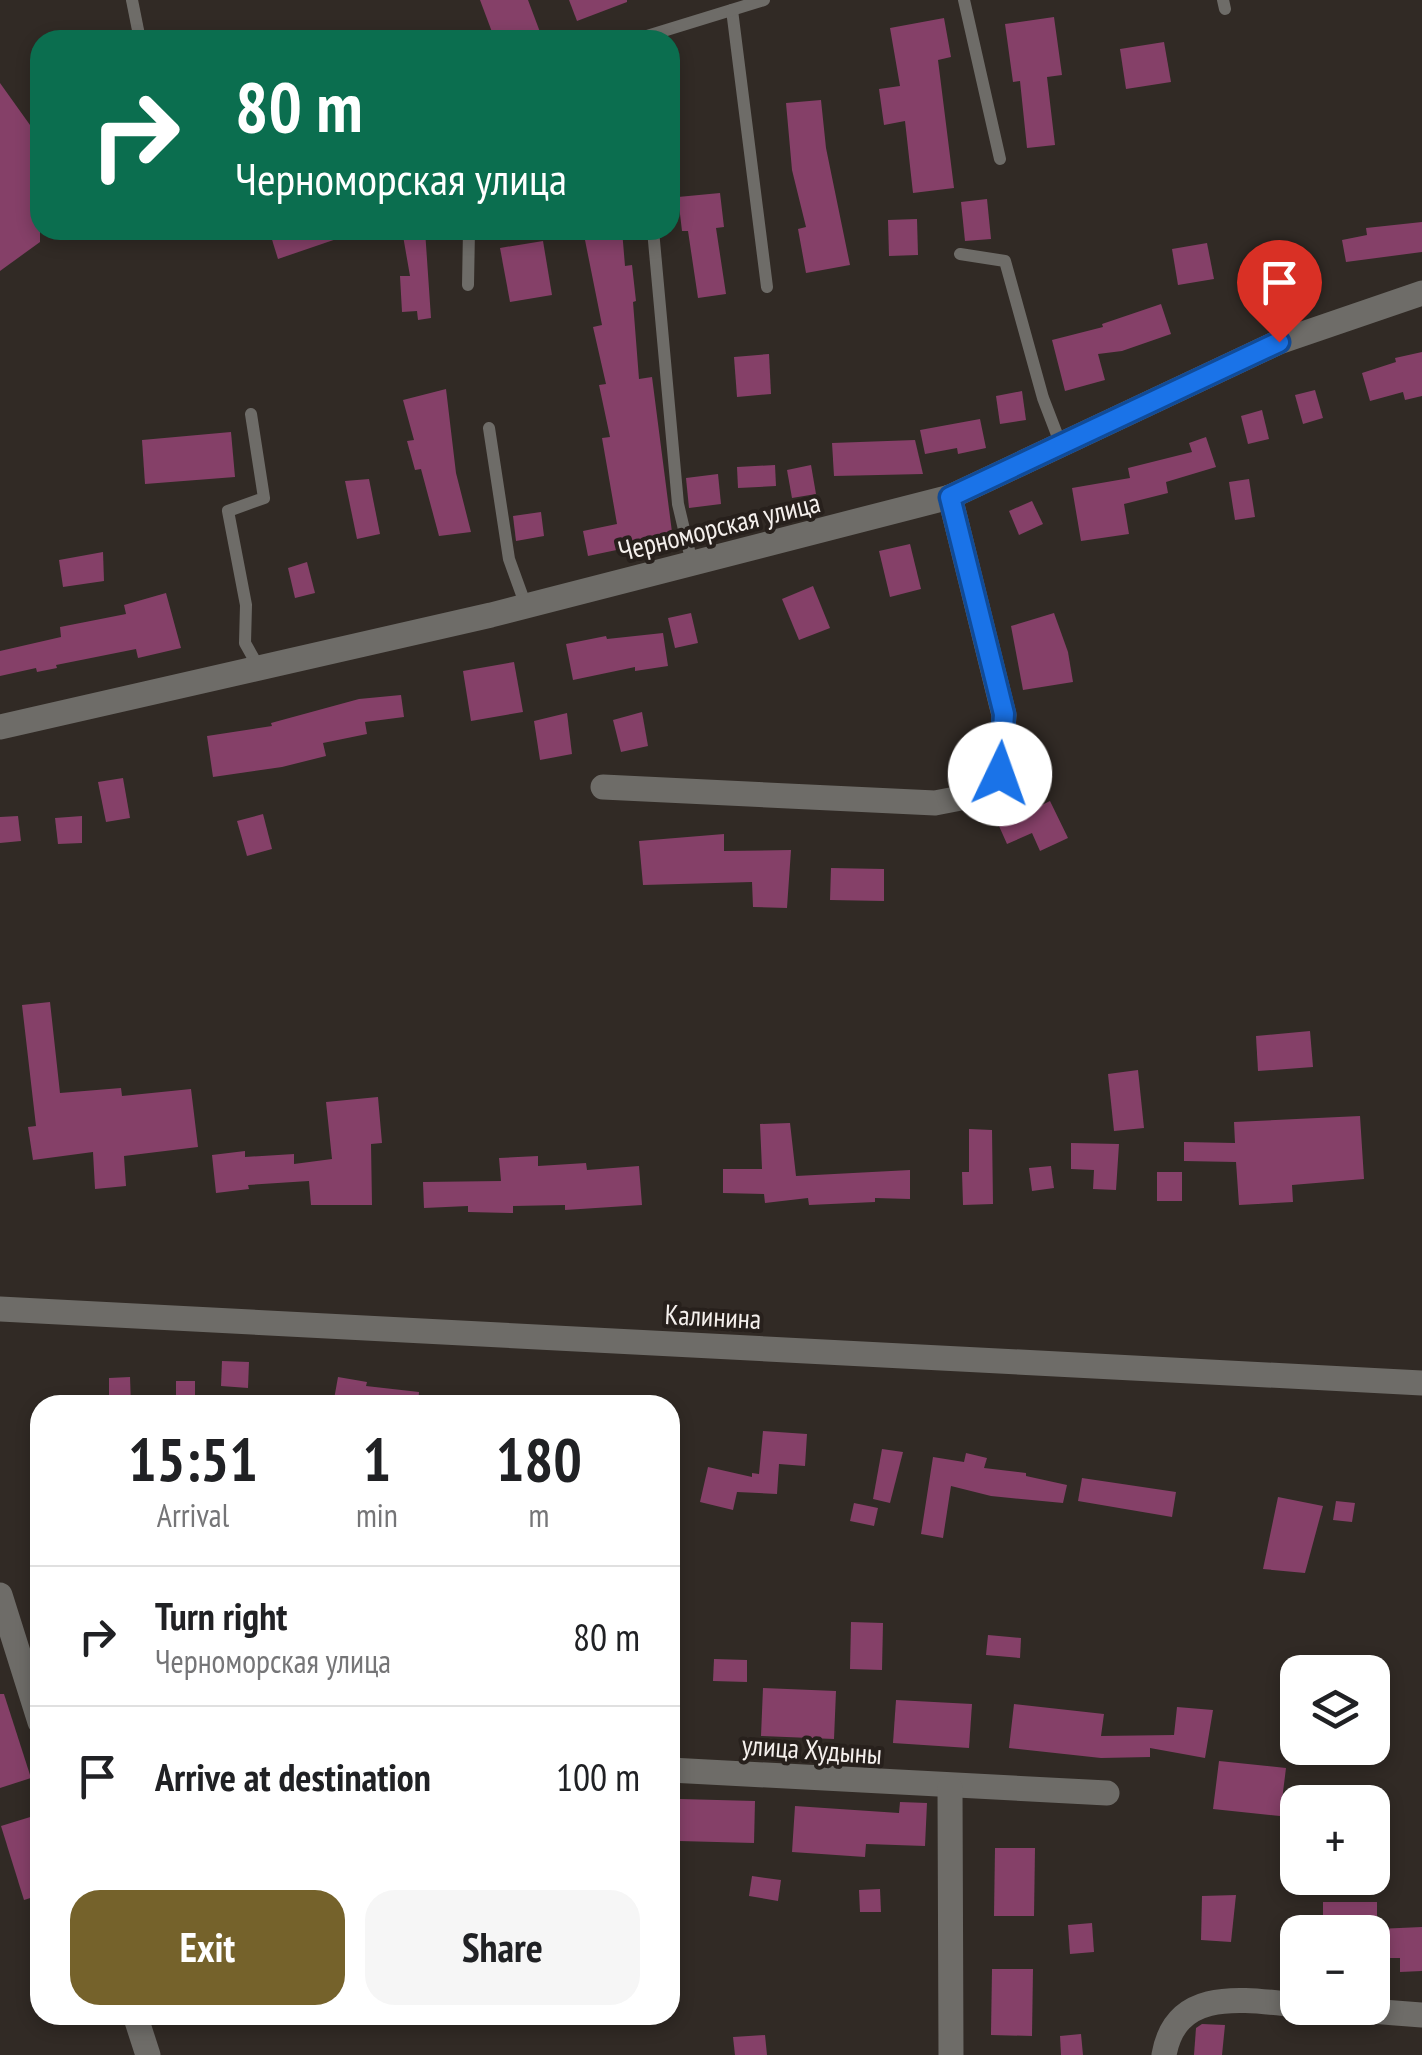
<!DOCTYPE html>
<meta charset="utf-8">
<style>
body{margin:0;font-family:"PT Sans Narrow",sans-serif;background:#f6f6f6;color:#202124;height:100vh;display:flex;flex-direction:column;font-size:38px;white-space:nowrap}
*{box-sizing:border-box;margin:0}
p{font-size:32px;color:#757577}
.icon{flex:none;width:55px;height:55px;fill:none;stroke:currentColor;stroke-width:2;stroke-linecap:round;stroke-linejoin:round}
.map{position:relative;flex:1;overflow:hidden}
.sheet{position:absolute;left:30px;top:1395px;width:650px;height:630px;display:flex;flex-direction:column;background:#fff;border-radius:30px;box-shadow:0 5px 15px #0003}
.sheet>*{flex:none}
.top-card{position:absolute;left:30px;top:30px;width:650px;height:210px;border-radius:30px;box-shadow:0 5px 15px #0003;background:#0b6e4f;color:#fff;overflow:hidden}
.fabs{position:absolute;left:1280px;top:1655px;display:grid;gap:20px}
.fabs a{display:grid;place-items:center;width:110px;height:110px;border-radius:20px;background:#fff;box-shadow:0 5px 15px #0003;font-size:50px}
.pin{position:absolute;display:grid;place-items:center;width:85px;height:85px;color:#fff;margin:-102px -42px;border-radius:50% 50% 50% 0;rotate:-45deg;box-shadow:0 0 10px #0007}
.pin .icon{rotate:45deg}
.me{position:absolute;width:110px;margin:-55px;rotate:3deg;stroke-linejoin:round;filter:drop-shadow(0 0 8px #0008)}
.turn{display:flex;align-items:center;gap:35px;height:210px;padding:0 40px;font-size:45px}
.turn .icon{width:130px;height:130px;stroke-width:2.5}
.turn b{display:block;font-size:70px;line-height:85px}
.eta{display:flex;justify-content:space-evenly;align-items:center;height:170px;text-align:center}
.eta b{font-size:60px;font-weight:600;line-height:70px}
.cta{display:flex;gap:20px;margin-top:auto;padding:20px 40px}
.cta a{flex:1;height:115px;border-radius:30px;background:#75622b;color:#fff;font-size:40px;font-weight:600;line-height:115px;text-align:center}
.cta a+a{background:#f6f6f6;color:#202124}
ul{padding:0;list-style:none}
li{display:flex;align-items:center;gap:30px;height:140px;padding:0 40px;border-top:2px solid #e0e0e0}
li div{flex:1}
li b{display:block;font-size:38px}
li em{font-style:normal}
.map>svg:first-child{display:block}
.building{fill:#854068}
.lines{fill:none;stroke-linecap:round;stroke-linejoin:round}
.service{stroke:#6e6c68;stroke-width:12}
.minor{stroke:#6e6c68;stroke-width:25}
.tertiary{stroke:#6e6c68;stroke-width:25}
.route-casing{stroke:#114b97;stroke-width:25}
.route{stroke:#1a73e8;stroke-width:18}
.labels{text-anchor:middle;dominant-baseline:central;stroke-width:8;stroke-linejoin:round;paint-order:stroke}
.street-label{font-size:28px;fill:#f5f0ed;stroke:#27201c}
</style>
<div class="map">
<svg width="1422" height="2055" viewBox="0 0 1422 2055">
<rect width="100%" height="100%" fill="#312a25"/>
<!-- building -->
<g class="building">
<path d="M 480,0 L 528,0 L 540,32 L 519,40 L 495,40 Z"/>
<path d="M 569,0 L 627,0 L 627,2 L 577,21 Z"/>
<path d="M 1054,17 L 1062,75 L 1047,77 L 1055,145 L 1027,148 L 1020,81 L 1013,82 L 1005,24 Z"/>
<path d="M 944,18 L 951,57 L 938,60 L 954,188 L 913,193 L 905,121 L 884,125 L 879,89 L 900,86 L 890,28 Z"/>
<path d="M 1164,42 L 1171,82 L 1126,89 L 1120,49 Z"/>
<path d="M 0,83 L 40,139 L 40,242 L 0,271 Z"/>
<path d="M 821,100 L 826,148 L 850,265 L 806,273 L 798,229 L 806,227 L 792,170 L 786,103 Z"/>
<path d="M 720,193 L 724,227 L 716,228 L 726,294 L 698,298 L 688,231 L 682,231 L 678,197 Z"/>
<path d="M 987,199 L 991,239 L 965,241 L 961,202 Z"/>
<path d="M 917,219 L 918,255 L 889,256 L 888,220 Z"/>
<path d="M 1422,222 L 1422,252 L 1346,262 L 1342,240 L 1367,235 L 1366,228 Z"/>
<path d="M 269,230 L 353,230 L 354,233 L 278,259 Z"/>
<path d="M 402,230 L 425,230 L 431,318 L 418,320 L 417,311 L 402,312 L 400,276 L 410,276 Z"/>
<path d="M 583,230 L 622,230 L 625,266 L 632,265 L 636,301 L 633,302 L 639,379 L 652,377 L 673,540 L 626,552 L 626,548 L 588,556 L 583,531 L 617,524 L 602,438 L 610,437 L 599,385 L 606,384 L 593,327 L 602,325 Z"/>
<path d="M 543,241 L 552,295 L 510,302 L 500,248 Z"/>
<path d="M 1207,243 L 1214,279 L 1178,285 L 1172,249 Z"/>
<path d="M 1161,304 L 1171,334 L 1122,351 L 1098,354 L 1105,380 L 1065,391 L 1052,340 L 1103,327 L 1102,324 Z"/>
<path d="M 1422,352 L 1422,396 L 1405,400 L 1403,392 L 1370,401 L 1362,373 L 1396,362 L 1395,358 Z"/>
<path d="M 769,354 L 771,394 L 737,397 L 734,357 Z"/>
<path d="M 446,389 L 456,473 L 471,532 L 439,536 L 421,469 L 415,470 L 407,441 L 414,440 L 403,400 Z"/>
<path d="M 1315,390 L 1323,418 L 1303,424 L 1295,395 Z"/>
<path d="M 1022,391 L 1026,420 L 1000,424 L 996,396 Z"/>
<path d="M 1262,410 L 1269,439 L 1248,444 L 1241,416 Z"/>
<path d="M 980,419 L 986,448 L 958,454 L 957,448 L 925,454 L 920,430 Z"/>
<path d="M 231,432 L 235,477 L 145,484 L 142,440 Z"/>
<path d="M 1206,437 L 1216,467 L 1166,482 L 1168,493 L 1124,504 L 1129,534 L 1081,541 L 1072,488 L 1130,478 L 1128,468 L 1192,452 L 1189,443 Z"/>
<path d="M 915,440 L 923,474 L 834,476 L 832,443 Z"/>
<path d="M 775,465 L 776,486 L 738,488 L 737,467 Z"/>
<path d="M 811,465 L 816,494 L 792,498 L 787,470 Z"/>
<path d="M 718,474 L 721,504 L 689,508 L 686,478 Z"/>
<path d="M 369,479 L 380,534 L 357,539 L 345,481 Z"/>
<path d="M 1249,479 L 1255,517 L 1235,520 L 1229,482 Z"/>
<path d="M 1032,501 L 1043,524 L 1019,535 L 1009,511 Z"/>
<path d="M 541,512 L 544,536 L 516,541 L 513,516 Z"/>
<path d="M 910,544 L 921,589 L 890,597 L 879,551 Z"/>
<path d="M 103,552 L 104,581 L 63,587 L 59,560 Z"/>
<path d="M 307,562 L 315,593 L 295,598 L 288,568 Z"/>
<path d="M 813,586 L 830,628 L 799,640 L 782,599 Z"/>
<path d="M 166,593 L 181,648 L 138,658 L 136,649 L 56,665 L 57,668 L 37,672 L 36,668 L 0,676 L 0,651 L 61,637 L 60,627 L 126,614 L 124,605 Z"/>
<path d="M 691,613 L 698,643 L 675,648 L 668,618 Z"/>
<path d="M 1054,613 L 1068,652 L 1073,682 L 1023,690 L 1011,626 Z"/>
<path d="M 663,633 L 668,666 L 635,671 L 635,667 L 573,680 L 566,644 L 606,636 L 607,639 Z"/>
<path d="M 514,662 L 523,712 L 471,721 L 463,671 Z"/>
<path d="M 401,695 L 404,717 L 365,722 L 367,734 L 323,743 L 326,756 L 282,767 L 213,777 L 207,736 L 272,726 L 271,723 L 359,699 Z"/>
<path d="M 642,712 L 648,746 L 621,752 L 613,720 Z"/>
<path d="M 567,713 L 572,754 L 540,760 L 534,721 Z"/>
<path d="M 123,778 L 130,818 L 106,822 L 98,782 Z"/>
<path d="M 1050,801 L 1068,838 L 1040,851 L 1032,833 L 1007,844 L 999,826 Z"/>
<path d="M 263,814 L 272,849 L 247,856 L 237,821 Z"/>
<path d="M 18,816 L 21,841 L 0,843 L 0,817 Z"/>
<path d="M 82,816 L 82,843 L 58,844 L 55,818 Z"/>
<path d="M 724,834 L 724,851 L 791,850 L 787,908 L 753,907 L 752,882 L 643,885 L 639,841 Z"/>
<path d="M 831,868 L 884,869 L 884,901 L 830,900 Z"/>
<path d="M 50,1002 L 60,1093 L 121,1088 L 122,1096 L 191,1089 L 198,1147 L 124,1156 L 126,1186 L 95,1189 L 93,1152 L 33,1160 L 28,1127 L 36,1126 L 22,1005 Z"/>
<path d="M 1310,1031 L 1313,1067 L 1258,1071 L 1256,1036 Z"/>
<path d="M 1138,1070 L 1144,1128 L 1114,1131 L 1108,1074 Z"/>
<path d="M 378,1097 L 382,1143 L 371,1144 L 372,1205 L 311,1205 L 309,1181 L 248,1185 L 249,1189 L 216,1193 L 212,1155 L 245,1151 L 245,1157 L 294,1154 L 294,1164 L 332,1159 L 326,1102 Z"/>
<path d="M 1360,1116 L 1364,1179 L 1292,1185 L 1293,1202 L 1239,1205 L 1236,1162 L 1184,1161 L 1184,1142 L 1235,1143 L 1234,1122 Z"/>
<path d="M 790,1123 L 796,1176 L 910,1170 L 910,1199 L 875,1198 L 875,1202 L 809,1205 L 808,1198 L 765,1203 L 764,1194 L 723,1193 L 723,1169 L 762,1169 L 760,1124 Z"/>
<path d="M 969,1129 L 992,1130 L 993,1204 L 963,1205 L 962,1172 L 969,1172 Z"/>
<path d="M 1071,1143 L 1119,1144 L 1116,1190 L 1093,1189 L 1094,1170 L 1071,1169 Z"/>
<path d="M 538,1156 L 538,1166 L 586,1163 L 587,1170 L 639,1166 L 642,1205 L 565,1210 L 565,1205 L 513,1206 L 513,1213 L 468,1212 L 468,1206 L 424,1208 L 423,1182 L 501,1181 L 499,1158 Z"/>
<path d="M 1051,1166 L 1054,1188 L 1032,1191 L 1029,1168 Z"/>
<rect x="1157" y="1172" width="25" height="29"/>
<path d="M 222,1361 L 249,1362 L 248,1388 L 221,1386 Z"/>
<path d="M 130,1377 L 131,1405 L 109,1405 L 109,1378 Z"/>
<path d="M 338,1377 L 367,1382 L 366,1386 L 419,1392 L 418,1405 L 333,1405 Z"/>
<rect x="176" y="1381" width="19" height="24"/>
<path d="M 763,1431 L 807,1434 L 805,1466 L 779,1464 L 777,1494 L 737,1492 L 733,1510 L 700,1502 L 708,1467 L 752,1477 L 752,1473 L 759,1474 Z"/>
<path d="M 882,1449 L 903,1452 L 890,1503 L 873,1499 Z"/>
<path d="M 966,1453 L 987,1458 L 984,1468 L 1026,1473 L 1026,1476 L 1067,1485 L 1063,1503 L 991,1496 L 951,1486 L 943,1538 L 921,1534 L 933,1457 L 964,1462 Z"/>
<path d="M 1082,1478 L 1176,1492 L 1172,1517 L 1078,1501 Z"/>
<path d="M 1278,1497 L 1323,1506 L 1305,1573 L 1263,1569 Z"/>
<path d="M 1336,1501 L 1355,1503 L 1352,1522 L 1333,1520 Z"/>
<path d="M 854,1503 L 878,1508 L 874,1526 L 850,1521 Z"/>
<path d="M 851,1622 L 883,1623 L 882,1670 L 850,1669 Z"/>
<path d="M 988,1635 L 1021,1638 L 1020,1658 L 986,1655 Z"/>
<path d="M 714,1659 L 747,1660 L 747,1682 L 713,1681 Z"/>
<path d="M 763,1688 L 836,1691 L 834,1739 L 761,1736 Z"/>
<path d="M 0,1694 L 4,1694 L 31,1778 L 0,1788 Z"/>
<path d="M 896,1700 L 972,1704 L 969,1748 L 893,1743 Z"/>
<path d="M 1014,1704 L 1104,1714 L 1101,1736 L 1174,1735 L 1177,1707 L 1213,1710 L 1205,1758 L 1150,1748 L 1150,1757 L 1101,1758 L 1009,1748 Z"/>
<path d="M 1219,1761 L 1286,1768 L 1280,1816 L 1213,1809 Z"/>
<path d="M 680,1799 L 755,1801 L 754,1843 L 679,1841 Z"/>
<path d="M 900,1802 L 927,1803 L 925,1846 L 866,1844 L 865,1857 L 792,1852 L 795,1806 L 899,1813 Z"/>
<path d="M 40,1814 L 40,1895 L 24,1900 L 1,1826 Z"/>
<path d="M 995,1848 L 1035,1848 L 1034,1916 L 994,1916 Z"/>
<path d="M 752,1876 L 781,1880 L 778,1901 L 749,1896 Z"/>
<path d="M 880,1889 L 881,1912 L 860,1912 L 859,1890 Z"/>
<path d="M 1236,1895 L 1231,1942 L 1201,1940 L 1202,1896 Z"/>
<path d="M 1323,1902 L 1377,1902 L 1377,1929 L 1422,1927 L 1422,1971 L 1400,1972 L 1400,1958 L 1372,1958 L 1372,1932 L 1323,1932 Z"/>
<path d="M 1092,1923 L 1094,1952 L 1070,1954 L 1068,1925 Z"/>
<path d="M 992,1969 L 1033,1969 L 1032,2036 L 991,2035 Z"/>
<path d="M 1202,2024 L 1225,2025 L 1222,2055 L 1194,2055 L 1196,2028 Z"/>
<path d="M 1081,2034 L 1083,2055 L 1061,2055 L 1060,2036 Z"/>
<path d="M 765,2035 L 767,2055 L 735,2055 L 733,2037 Z"/>
</g>
<g class="lines">
<!-- service -->
<g class="service">
<path d="M 132,0 L 140,40"/>
<path d="M 964,0 L 1000,159"/>
<path d="M 1223,0 L 1225,9"/>
<path d="M 732,10 L 767,287"/>
<path d="M 634,40 L 764,0"/>
<path d="M 653,230 L 678,504 L 692,563"/>
<path d="M 960,254 L 1005,261 L 1043,398 L 1061,445"/>
<path d="M 468,285 L 469,230"/>
<path d="M 251,414 L 264,498 L 228,511 L 246,605 L 245,643 L 259,668"/>
<path d="M 489,428 L 509,559 L 526,606"/>
</g>
<!-- minor -->
<g class="minor">
<path d="M 0,727 L 491,615 L 950,497 L 1279,342 L 1422,293"/>
<path d="M 603,787 L 935,803 L 966,797 L 1000,774 L 1004,715 L 950,497"/>
<path d="M 0,1595 L 40,1722"/>
<path d="M 670,1770 L 1107,1793"/>
<path d="M 950,1788 L 951,2055"/>
<path d="M 1331,2008 L 1422,2015"/>
<path d="M 135,2015 L 148,2055"/>
<path d="M 1164,2055 C 1176,1986 1245,2000 1298,2005"/>
</g>
<!-- tertiary -->
<path class="tertiary" d="M 0,1309 L 1422,1383"/>
</g>
<g class="lines">
<defs>
<path id="route" d="M 1000,774 L 1004,714 L 950,497 L 1279,342"/>
</defs>
<!-- route casing -->
<use href="#route" class="route-casing"/>
<!-- route -->
<use href="#route" class="route"/>
</g>
<g class="labels">
<!-- street labels -->
<g class="street-label">
<text transform="translate(719 526) rotate(-14)">Черноморская улица</text>
<text transform="translate(713 1316) rotate(3)">Калинина</text>
<text transform="translate(812 1749) rotate(4)">улица Худыны</text>
</g>
</g>
</svg>
<div class="fabs">
<a><svg class="icon" aria-label="layers" viewBox="0 0 24 24"><path d="M12 4l9 5-9 5-9-5zM3 14l9 5 9-5"/></svg></a>
<a>+</a>
<a>−</a>
</div>
<div class="pin" style="left:1279px;top:342px;background:#d93025"><svg class="icon" aria-label="arrive" viewBox="0 0 24 24"><path d="M6 21V4h12l-3 4 3 4H6"/></svg></div>
<svg class="me" style="left:1000px;top:774px" viewBox="-20 -20 40 40"><circle r="19" fill="#fff"/><path d="M0-13L10 11 0 6-10 11z" fill="#1a73e8"/></svg>
<div class="top-card">
<div class="turn"><svg class="icon" aria-label="right" viewBox="0 0 24 24"><path d="M7 20v-9h11M14 6l5 5-5 5"/></svg><div><b>80 m</b>Черноморская улица</div></div>
</div>
<section class="sheet">
<div class="eta">
<div><b>15:51</b><p>Arrival</p></div>
<div><b>1</b><p>min</p></div>
<div><b>180</b><p>m</p></div>
</div>
<ul>
<li><svg class="icon" aria-label="right" viewBox="0 0 24 24"><path d="M7 20v-9h11M14 6l5 5-5 5"/></svg><div><b>Turn right</b><p>Черноморская улица</p></div><em>80 m</em></li>
<li><svg class="icon" aria-label="arrive" viewBox="0 0 24 24"><path d="M6 21V4h12l-3 4 3 4H6"/></svg><div><b>Arrive at destination</b></div><em>100 m</em></li>
</ul>
<div class="cta"><a>Exit</a><a>Share</a></div>
</section>
</div>
